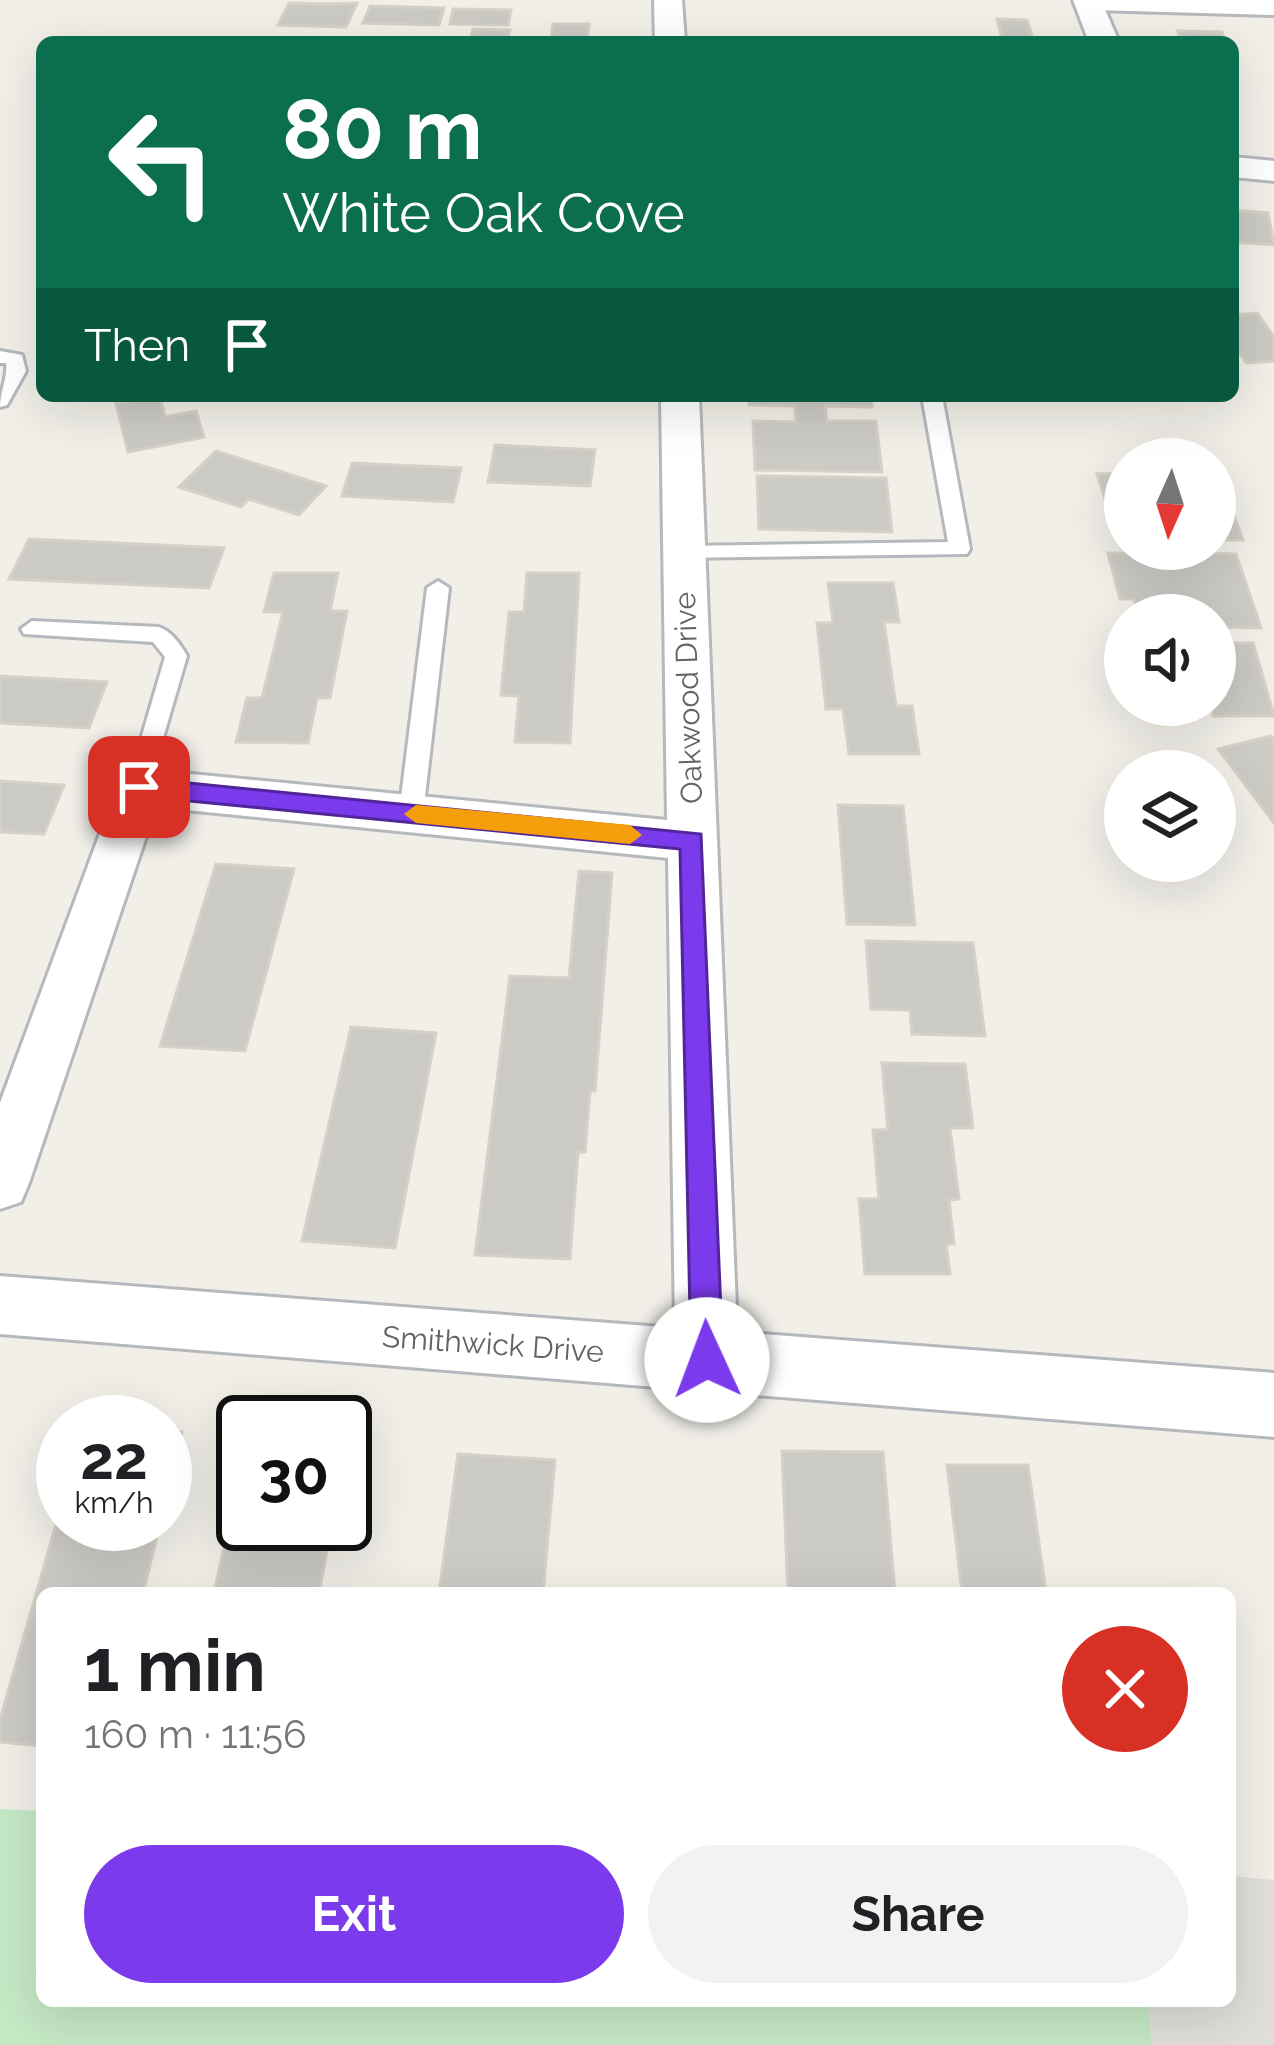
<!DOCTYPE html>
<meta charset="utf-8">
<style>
body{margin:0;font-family:Raleway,sans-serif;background:#f2f2f2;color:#202124;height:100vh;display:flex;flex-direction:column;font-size:45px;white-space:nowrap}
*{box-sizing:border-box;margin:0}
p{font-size:39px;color:#757577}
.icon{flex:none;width:66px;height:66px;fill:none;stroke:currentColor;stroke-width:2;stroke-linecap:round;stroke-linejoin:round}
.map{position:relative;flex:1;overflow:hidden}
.drawer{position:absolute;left:36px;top:1587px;width:1200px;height:420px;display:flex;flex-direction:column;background:#fff;border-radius:18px;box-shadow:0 12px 48px #0002}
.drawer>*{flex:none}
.guide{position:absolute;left:36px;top:36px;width:1203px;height:366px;border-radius:18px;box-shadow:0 12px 48px #0002;background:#0b6e4f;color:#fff;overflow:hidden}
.needle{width:78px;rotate:183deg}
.buttons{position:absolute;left:1104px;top:438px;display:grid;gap:24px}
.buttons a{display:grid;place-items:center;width:132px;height:132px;border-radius:50%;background:#fff;box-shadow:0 12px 48px #0002;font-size:60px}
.speed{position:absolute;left:36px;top:1395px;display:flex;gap:24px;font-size:60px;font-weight:700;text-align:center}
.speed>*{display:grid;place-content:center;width:156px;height:156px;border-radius:50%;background:#fff;box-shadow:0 12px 48px #0002;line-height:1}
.speed small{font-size:30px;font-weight:400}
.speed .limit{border:6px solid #111;border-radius:18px;background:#fff;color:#111}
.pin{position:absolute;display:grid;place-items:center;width:102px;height:102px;color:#fff;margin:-51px;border-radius:24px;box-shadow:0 6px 18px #0006}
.me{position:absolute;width:132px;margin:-66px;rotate:358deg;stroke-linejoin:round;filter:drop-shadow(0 0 9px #0008)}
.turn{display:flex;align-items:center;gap:42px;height:252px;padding:0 48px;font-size:54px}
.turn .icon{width:156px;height:156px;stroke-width:2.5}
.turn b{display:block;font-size:84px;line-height:102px}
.then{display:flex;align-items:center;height:114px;padding:0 48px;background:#0003;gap:24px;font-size:45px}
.round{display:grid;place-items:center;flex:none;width:126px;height:126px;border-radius:63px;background:#f2f2f2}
.head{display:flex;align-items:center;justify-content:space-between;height:204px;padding:0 48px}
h1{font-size:72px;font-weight:700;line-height:90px}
.action{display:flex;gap:24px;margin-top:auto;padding:24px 48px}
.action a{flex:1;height:138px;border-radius:72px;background:#7c3aed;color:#fff;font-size:48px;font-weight:700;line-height:138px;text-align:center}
.action a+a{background:#f2f2f2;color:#202124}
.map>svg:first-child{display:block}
.industrial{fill:#e0deda}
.green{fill:#c5e8c5}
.building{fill:#cccac5;stroke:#d6d1c6;stroke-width:3}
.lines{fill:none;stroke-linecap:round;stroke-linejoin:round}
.service-casing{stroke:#b5b8bc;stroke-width:6}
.minor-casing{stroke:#b5b8bc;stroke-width:6}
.tertiary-casing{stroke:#b5b8bc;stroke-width:6}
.service{fill:#fff;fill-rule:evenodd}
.minor{fill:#fff;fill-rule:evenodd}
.tertiary{fill:#fff;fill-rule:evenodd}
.route{fill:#7c3aed;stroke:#51269a;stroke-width:3}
.slow{fill:#f59e0b}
.labels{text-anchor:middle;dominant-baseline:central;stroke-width:9;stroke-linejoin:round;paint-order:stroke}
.street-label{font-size:30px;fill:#5f6368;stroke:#fff}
</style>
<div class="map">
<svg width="1274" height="2045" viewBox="0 0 1274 2045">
<rect width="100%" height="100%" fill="#f1efe8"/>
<!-- industrial -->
<path class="industrial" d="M 1230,1876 L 1274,1880 L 1274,2045 L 1151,2045 L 1149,2001 L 1230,2001 Z"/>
<!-- green -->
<path class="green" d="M 0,1809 L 42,1811 L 42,2001 L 1149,2001 L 1151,2045 L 0,2045 Z"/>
<!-- building -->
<g class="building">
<path d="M 289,3 L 328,4 L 357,3 L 346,27 L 278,25 Z"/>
<path d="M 370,6 L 444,8 L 439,25 L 363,23 Z"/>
<path d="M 453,9 L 511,10 L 508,25 L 450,24 Z"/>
<path d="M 997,19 L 1027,20 L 1034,42 L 1003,42 Z"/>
<path d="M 553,24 L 589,24 L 587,42 L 551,42 Z"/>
<path d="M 473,29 L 510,30 L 507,41 L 470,40 Z"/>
<path d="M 1178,31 L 1222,32 L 1225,42 L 1181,42 Z"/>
<path d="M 1233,210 L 1268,213 L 1274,245 L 1233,242 Z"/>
<path d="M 1257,313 L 1274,337 L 1274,361 L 1246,363 L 1233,344 L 1233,315 Z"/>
<path d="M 160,396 L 165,417 L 196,411 L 204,437 L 128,452 L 116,403 Z"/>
<path d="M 749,396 L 871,396 L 872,407 L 825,406 L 827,421 L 876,421 L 882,472 L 755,470 L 753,421 L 796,422 L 795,406 L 749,405 Z"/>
<path d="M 495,445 L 595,450 L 590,486 L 488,482 Z"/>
<path d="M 216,451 L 326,486 L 299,515 L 249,499 L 241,507 L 179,487 Z"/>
<path d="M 352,463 L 461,468 L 453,502 L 342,496 Z"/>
<path d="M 1125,473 L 1125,540 L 1118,540 L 1097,474 Z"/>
<path d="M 757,476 L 886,478 L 892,532 L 759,529 Z"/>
<path d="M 1215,494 L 1226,494 L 1243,540 L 1215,540 Z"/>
<path d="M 29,539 L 224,548 L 209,588 L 9,579 Z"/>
<path d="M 1108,553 L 1236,554 L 1261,628 L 1215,627 L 1215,615 L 1139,615 L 1134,599 L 1120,599 Z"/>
<path d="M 274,573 L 338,573 L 330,611 L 347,611 L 330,698 L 317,698 L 308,743 L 236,742 L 247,698 L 262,698 L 283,612 L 264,612 Z"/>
<path d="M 527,573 L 579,573 L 570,743 L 515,742 L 519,696 L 501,695 L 509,612 L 524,612 Z"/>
<path d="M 828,583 L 893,583 L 899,622 L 884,622 L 896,706 L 912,706 L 919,754 L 849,754 L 843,709 L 826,709 L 817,623 L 833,623 Z"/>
<path d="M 1215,643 L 1253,643 L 1274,716 L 1213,716 Z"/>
<path d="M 0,676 L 107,682 L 89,728 L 0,723 Z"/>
<path d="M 1271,736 L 1274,740 L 1274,823 L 1218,749 Z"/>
<path d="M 0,781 L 64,785 L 44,834 L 0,832 Z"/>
<path d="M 838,805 L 903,806 L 915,925 L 847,924 Z"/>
<path d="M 216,864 L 294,869 L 245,1051 L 160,1046 Z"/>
<path d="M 579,871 L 612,873 L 595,1091 L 590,1091 L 585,1152 L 578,1152 L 570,1259 L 475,1255 L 510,976 L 569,978 Z"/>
<path d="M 866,941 L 973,943 L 985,1036 L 912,1034 L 910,1010 L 871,1009 Z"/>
<path d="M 351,1027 L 436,1033 L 395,1248 L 302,1241 Z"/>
<path d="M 882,1063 L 965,1064 L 973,1128 L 950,1128 L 959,1199 L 949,1200 L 954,1244 L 946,1244 L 950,1274 L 865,1274 L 859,1199 L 879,1199 L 873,1130 L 888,1130 Z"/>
<path d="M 165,1431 L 182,1432 L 165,1502 Z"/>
<path d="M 782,1451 L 883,1452 L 895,1593 L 788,1593 Z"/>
<path d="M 458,1454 L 555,1460 L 543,1593 L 439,1593 Z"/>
<path d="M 243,1459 L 243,1524 L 332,1524 L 319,1593 L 214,1593 Z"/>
<path d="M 947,1465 L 1028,1465 L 1046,1593 L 962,1593 Z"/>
<path d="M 63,1500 L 63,1524 L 160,1524 L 143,1593 L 42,1593 L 42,1746 L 0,1742 L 0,1720 Z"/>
</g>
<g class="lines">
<defs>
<g id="service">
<path d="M 0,351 L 22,355 L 26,371 L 7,405 L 0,407 C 0,392 8,376 6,363 L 0,363 Z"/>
<path d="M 922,396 L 942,396 L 970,549 L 967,554 L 677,558 L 677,548 L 684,546 L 948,542 Z"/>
<path d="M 438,581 L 449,588 L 423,814 L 411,823 L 399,814 L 427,588 Z"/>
<path d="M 32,621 L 159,627 C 171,631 181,645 187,656 L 147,793 L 139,796 L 127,787 L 165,657 L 153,642 L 24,634 L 21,629 Z"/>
</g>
<g id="minor">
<path d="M 654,0 L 682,0 L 685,42 L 655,42 Z"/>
<path d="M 1073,0 L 1101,0 L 1119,42 L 1089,42 Z"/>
<path d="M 1233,157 L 1274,161 L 1274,181 L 1233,177 Z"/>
<path d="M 661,396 L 699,396 L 737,1332 L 1274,1373 L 1274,1437 L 0,1334 L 0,1276 L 675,1328 L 668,858 L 156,807 L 29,1183 L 21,1202 L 0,1209 L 0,1103 L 122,774 L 139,769 L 667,820 Z"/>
</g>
<path id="tertiary" d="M 1077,0 L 1274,0 L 1274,15 L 1094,10 L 1082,7 Z"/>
</defs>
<!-- service casing -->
<use href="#service" class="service-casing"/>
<!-- minor casing -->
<use href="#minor" class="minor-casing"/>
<!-- tertiary casing -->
<use href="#tertiary" class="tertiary-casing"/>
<!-- service -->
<use href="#service" class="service"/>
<!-- minor -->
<use href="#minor" class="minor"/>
<!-- tertiary -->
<use href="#tertiary" class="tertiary"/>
</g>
<!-- route -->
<path class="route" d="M 139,778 L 701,834 L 723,1360 L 718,1371 L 707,1376 L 696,1371 L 691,1360 L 680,849 L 139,796 L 127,787 Z"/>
<!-- slow -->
<path class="slow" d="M 416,805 L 630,825 L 642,835 L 630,844 L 416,823 L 404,814 Z"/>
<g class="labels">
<!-- street labels -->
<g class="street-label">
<text transform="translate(688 698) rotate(-92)">Oakwood Drive</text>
<text transform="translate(493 1344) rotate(4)">Smithwick Drive</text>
</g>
</g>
</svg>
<div class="buttons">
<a><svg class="needle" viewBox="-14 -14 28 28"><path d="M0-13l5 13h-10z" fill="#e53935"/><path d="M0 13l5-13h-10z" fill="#757577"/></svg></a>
<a><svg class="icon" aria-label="sound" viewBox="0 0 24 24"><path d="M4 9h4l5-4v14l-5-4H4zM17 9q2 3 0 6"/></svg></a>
<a><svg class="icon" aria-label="layers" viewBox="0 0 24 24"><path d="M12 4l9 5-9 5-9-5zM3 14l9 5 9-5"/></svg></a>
</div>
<div class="speed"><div>22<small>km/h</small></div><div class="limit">30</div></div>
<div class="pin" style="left:139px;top:787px;background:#d93025"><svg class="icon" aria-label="arrive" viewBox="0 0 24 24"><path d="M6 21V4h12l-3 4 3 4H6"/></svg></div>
<svg class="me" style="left:707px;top:1360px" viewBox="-20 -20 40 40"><circle r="19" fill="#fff"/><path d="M0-13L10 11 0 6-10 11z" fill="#7c3aed"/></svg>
<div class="guide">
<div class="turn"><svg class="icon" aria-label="left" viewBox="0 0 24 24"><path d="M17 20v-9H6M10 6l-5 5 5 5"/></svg><div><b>80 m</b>White Oak Cove</div></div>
<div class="then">Then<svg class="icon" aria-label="arrive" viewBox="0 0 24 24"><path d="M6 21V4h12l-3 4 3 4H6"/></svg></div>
</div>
<section class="drawer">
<div class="head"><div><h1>1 min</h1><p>160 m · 11:56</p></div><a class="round" style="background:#d93025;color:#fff"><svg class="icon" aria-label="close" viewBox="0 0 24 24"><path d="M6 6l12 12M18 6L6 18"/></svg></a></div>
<div class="action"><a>Exit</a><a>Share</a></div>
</section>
</div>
